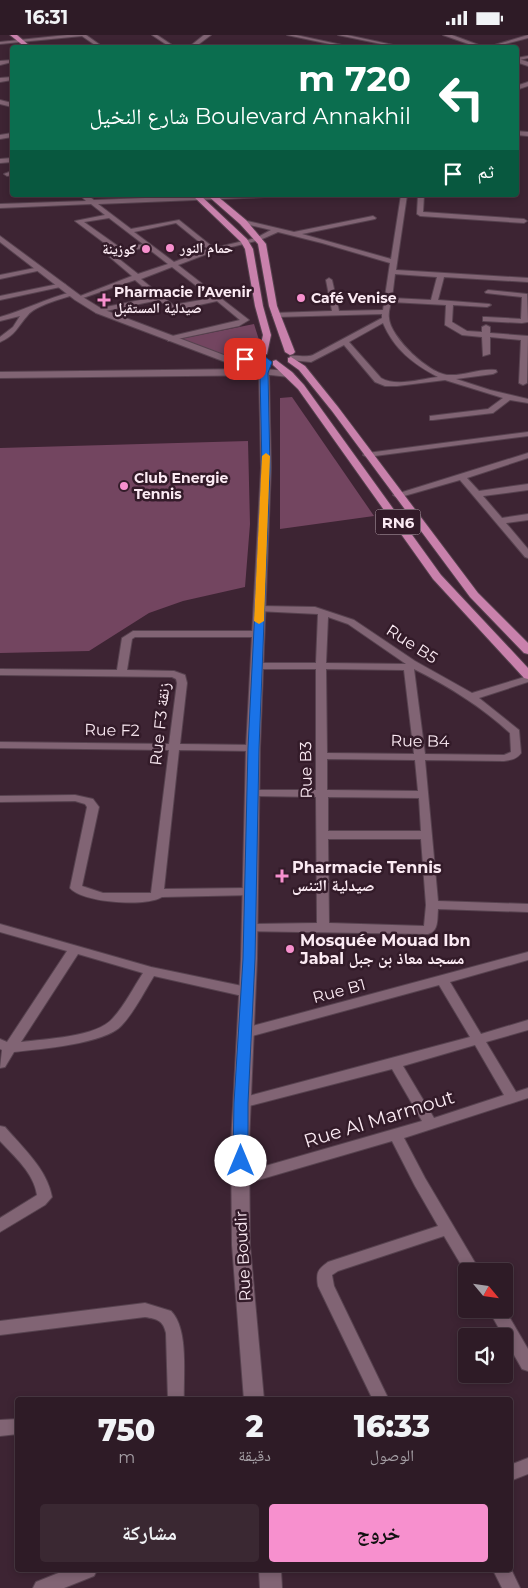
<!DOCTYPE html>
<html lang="ar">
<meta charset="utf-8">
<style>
body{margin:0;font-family:Montserrat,"Noto Naskh Arabic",sans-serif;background:#3a2832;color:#f1f3f6;direction:rtl;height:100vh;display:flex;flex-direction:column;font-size:19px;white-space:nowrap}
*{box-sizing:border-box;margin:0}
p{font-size:16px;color:#a7a1a7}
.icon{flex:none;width:28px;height:28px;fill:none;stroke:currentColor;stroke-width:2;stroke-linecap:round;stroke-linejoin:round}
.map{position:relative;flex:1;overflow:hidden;direction:ltr}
.sheet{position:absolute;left:15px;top:1362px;width:498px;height:175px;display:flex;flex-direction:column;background:#2e1b26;border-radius:5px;box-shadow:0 2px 8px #0003,0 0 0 1px #493943;direction:rtl}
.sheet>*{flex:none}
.banner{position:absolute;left:10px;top:10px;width:509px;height:152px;border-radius:5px;box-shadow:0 2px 8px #0003,0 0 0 1px #493943;direction:rtl;background:#0b6e4f;color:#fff;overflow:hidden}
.needle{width:32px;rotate:119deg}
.fabs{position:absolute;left:458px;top:1228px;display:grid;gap:10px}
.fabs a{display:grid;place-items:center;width:55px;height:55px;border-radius:5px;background:#2e1b26;box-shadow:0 2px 8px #0003,0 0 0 1px #493943;font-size:25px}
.pin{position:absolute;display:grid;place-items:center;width:42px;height:42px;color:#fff;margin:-21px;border-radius:10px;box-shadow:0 2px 8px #0006}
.me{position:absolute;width:55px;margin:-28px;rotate:0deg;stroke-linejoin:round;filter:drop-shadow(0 0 4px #0008)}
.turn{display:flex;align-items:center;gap:18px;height:105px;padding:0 25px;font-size:22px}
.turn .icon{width:65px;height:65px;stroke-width:2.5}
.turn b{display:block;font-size:35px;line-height:42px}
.then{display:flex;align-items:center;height:48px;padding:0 25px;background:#0003;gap:10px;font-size:19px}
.eta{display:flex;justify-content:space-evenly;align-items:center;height:85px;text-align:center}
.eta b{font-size:30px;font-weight:800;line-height:35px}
.primary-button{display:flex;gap:10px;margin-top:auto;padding:10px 25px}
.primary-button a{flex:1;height:58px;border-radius:5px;background:#f790ce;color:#111;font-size:20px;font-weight:800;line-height:58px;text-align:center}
.primary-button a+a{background:#3a2832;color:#f1f3f6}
.status{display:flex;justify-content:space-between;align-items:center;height:35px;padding:0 25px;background:#2e1b26;direction:ltr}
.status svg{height:14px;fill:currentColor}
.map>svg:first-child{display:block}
.green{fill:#734560}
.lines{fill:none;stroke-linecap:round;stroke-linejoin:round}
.minor-casing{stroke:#57424f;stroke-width:2}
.tertiary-casing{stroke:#57424f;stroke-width:2}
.secondary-casing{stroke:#57424f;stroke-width:2}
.primary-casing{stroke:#57424f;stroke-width:2}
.minor{fill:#816474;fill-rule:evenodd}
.tertiary{fill:#816474;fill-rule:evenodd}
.secondary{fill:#816474;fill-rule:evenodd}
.primary{fill:#c981ac;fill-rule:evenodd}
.route{fill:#1a73e8;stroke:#114b97}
.slow{fill:#f59e0b}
.poi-dot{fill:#f790ce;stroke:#331b29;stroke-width:2}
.labels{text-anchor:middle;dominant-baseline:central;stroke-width:5;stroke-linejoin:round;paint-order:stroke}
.far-poi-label{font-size:14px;font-weight:bold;fill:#fbeaf3;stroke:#331b29;text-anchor:start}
.shield{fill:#331b29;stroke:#bfacb6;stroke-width:1}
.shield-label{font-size:15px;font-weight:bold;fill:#fbeaf3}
.street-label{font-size:16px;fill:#fbeaf3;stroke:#331b29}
.poi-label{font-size:16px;font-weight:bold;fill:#fbeaf3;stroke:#331b29;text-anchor:start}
.near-street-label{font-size:19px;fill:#fbeaf3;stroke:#331b29}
</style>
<div class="status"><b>16:31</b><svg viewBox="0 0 49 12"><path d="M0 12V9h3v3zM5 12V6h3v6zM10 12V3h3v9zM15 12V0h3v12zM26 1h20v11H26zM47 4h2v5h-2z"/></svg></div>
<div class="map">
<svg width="528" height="1553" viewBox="0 0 528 1553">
<rect width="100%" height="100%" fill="#3d2433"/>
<!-- green -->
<g class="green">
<path d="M 254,289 L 260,308 L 258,315 C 233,333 205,314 180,304 Z"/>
<path d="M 292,362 L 374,481 L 280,494 L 280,363 Z"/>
<path d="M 248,406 L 250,489 L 245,552 L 183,566 L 149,578 L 89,616 L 0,618 L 0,413 Z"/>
</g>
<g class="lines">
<defs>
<g id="minor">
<path d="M 67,0 L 86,0 L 103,12 L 98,12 L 82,1 L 0,9 L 0,7 Z"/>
<path d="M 152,0 L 157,0 L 175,12 L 170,12 Z"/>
<path d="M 287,0 L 296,0 L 351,12 L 344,12 Z"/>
<path d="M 338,0 L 347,0 L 393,10 L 391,11 Z"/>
<path d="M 528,0 L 528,3 L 494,12 L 488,12 Z"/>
<path d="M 528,21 L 528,23 L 516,26 L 516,23 Z"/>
<path d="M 12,25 L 12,27 L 0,30 L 0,26 Z"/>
<path d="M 12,42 L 12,45 L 0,47 L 0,43 Z"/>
<path d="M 528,47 L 528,51 L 516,55 L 516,51 Z"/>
<path d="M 12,98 L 12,102 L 0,104 L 0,100 Z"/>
<path d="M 12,123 L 12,127 L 0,128 L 0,124 Z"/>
<path d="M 12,136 L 12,140 L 7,141 L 4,139 Z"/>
<path d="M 80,160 L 87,160 L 94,165 L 221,160 L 268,160 L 265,162 L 98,169 L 131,194 L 179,185 L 214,213 L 256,203 L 271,195 L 241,188 L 241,186 L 243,185 L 294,197 L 373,181 L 376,183 L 375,184 L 302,199 L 391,224 L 401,160 L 407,160 L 396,235 L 528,243 L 528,247 L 444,242 L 438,265 L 489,269 L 491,270 L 487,272 L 453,270 L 452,287 L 467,296 L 482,297 L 482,292 L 486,290 L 490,292 L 490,298 L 528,301 L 527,348 L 523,350 L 519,348 L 521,305 L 490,302 L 490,319 L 483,321 L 482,302 L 462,300 L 445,290 L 446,270 L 391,267 C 390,272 388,278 389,283 C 390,302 430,340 449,340 C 464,341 480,333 496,335 L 497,337 L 493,339 L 456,344 L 490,355 L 528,364 L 528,368 L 510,365 L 493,378 L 433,385 L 430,385 L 430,381 L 488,374 L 503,363 L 445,345 L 397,351 L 385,351 L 375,347 L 344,310 L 311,327 L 290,325 L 290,321 C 299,320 305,323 313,320 L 382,283 L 382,279 L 276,282 L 272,280 L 273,278 L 332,276 L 326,245 L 329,243 L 332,245 L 339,276 L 383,275 L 390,228 L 322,208 L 278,197 L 260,205 L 215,216 L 178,230 L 249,285 L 239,291 L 168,306 L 168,302 L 240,285 L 217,266 L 177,275 L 169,273 L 159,265 L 96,278 L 96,274 L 155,262 L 135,245 L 80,264 L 75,263 L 132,241 L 106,219 L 115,216 L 75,186 L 105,180 L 91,169 L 0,173 L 0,169 L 86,166 ZM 109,183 L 143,209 L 122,214 L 84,187 ZM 176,188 L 208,214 L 174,227 L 134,197 ZM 146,212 L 168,229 L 138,239 L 114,220 ZM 172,232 L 212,263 L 173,270 L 141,244 ZM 395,239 L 437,242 L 431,265 L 392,263 ZM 383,288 C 394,314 413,329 438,342 C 421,344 396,352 381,343 L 349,307 Z"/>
<path d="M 418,160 L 424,160 L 423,177 L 524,184 L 527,186 L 524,188 L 420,181 L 417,179 Z"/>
<path d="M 40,232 L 43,234 L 42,235 L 0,244 L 0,240 Z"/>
<path d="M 63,248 L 66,250 L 65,251 L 0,265 L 0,261 Z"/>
<path d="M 488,255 L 527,259 L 528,287 L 522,288 L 483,286 L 483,282 L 486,282 L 521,284 L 522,262 L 486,258 L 485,257 Z"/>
<path d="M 72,257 L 75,259 L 74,260 C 63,263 35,271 28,280 C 18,291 15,301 0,307 L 0,302 L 13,292 L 20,281 L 0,286 L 0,282 C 25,275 47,263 72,257 Z"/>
<path d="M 528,397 L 528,401 L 367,422 L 363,420 L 367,418 Z"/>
<path d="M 528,418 L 528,423 L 467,443 L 479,456 L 528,449 L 528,455 L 483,461 L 502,483 L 528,479 L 528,485 L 506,488 L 528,514 L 528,523 L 525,522 L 460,445 L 397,463 L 393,460 Z"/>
<path d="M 260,571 L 315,572 L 354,585 L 415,626 L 472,658 L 528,641 L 528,647 L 479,663 L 519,695 L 521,718 C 517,724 511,725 504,726 L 425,725 L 438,866 L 528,869 L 528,877 L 438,874 C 437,884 439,896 428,899 L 246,896 L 244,893 L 246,890 L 250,889 L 317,888 L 316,762 L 252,761 L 246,758 L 252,755 L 316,755 L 316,634 L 258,634 L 253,631 L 258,628 L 316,628 L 318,579 L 257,576 L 255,574 ZM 328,582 L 348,589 L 406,629 L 326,628 ZM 326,634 L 404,635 L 414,719 L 327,718 ZM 414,634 C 448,651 482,672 510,698 L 511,717 L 504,720 L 425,719 ZM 327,724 L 415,725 L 418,756 L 327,755 ZM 328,762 L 419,763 L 421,796 L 328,796 ZM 328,804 L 421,804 L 426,870 L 424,891 L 329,888 Z"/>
<path d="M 133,596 L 258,596 L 263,599 L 258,602 L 135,602 L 132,604 L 127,635 L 174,636 L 185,640 L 187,648 L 180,709 L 253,710 L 258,713 L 253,716 L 179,715 L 164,854 L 249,853 L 253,854 L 255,857 L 253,860 L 162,862 C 147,872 82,868 70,853 L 87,772 L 85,769 L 75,766 L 0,767 L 0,761 L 75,760 L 93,764 L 99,772 L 82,851 L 103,858 L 151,858 L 169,715 L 0,713 L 0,707 L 169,709 L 177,648 L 176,644 L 172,642 L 0,640 L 0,634 L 117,635 L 122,603 Z"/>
<path d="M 0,889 L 151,932 L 247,952 L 252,954 L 253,957 L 252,960 L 247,962 L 154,941 C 144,957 135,976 122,990 C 106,1009 39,1014 14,1017 L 5,1032 L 0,1033 L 2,1015 L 0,1014 L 0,1004 L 7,1007 L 67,916 L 0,897 ZM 78,919 L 143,938 C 133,953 125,970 113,983 C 98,1002 44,1004 21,1007 Z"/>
<path d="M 528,917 L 528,925 L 450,947 L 481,999 L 528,985 L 528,995 L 486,1007 L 516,1057 L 528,1053 L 528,1063 L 404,1103 L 425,1143 L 480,1236 L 466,1236 L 466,1238 L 444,1201 L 338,1236 L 332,1240 L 334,1251 L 389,1365 L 373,1365 L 318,1251 C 316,1238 317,1235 328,1227 L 438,1191 L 415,1151 L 392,1106 L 241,1150 L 236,1148 L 234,1144 L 236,1140 L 241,1138 L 422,1086 L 392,1034 L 241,1073 L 236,1072 L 234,1068 L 236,1064 L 241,1063 L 470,1002 L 439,950 L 245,1003 L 240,1001 L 238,998 L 240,995 L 245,993 ZM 475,1010 L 504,1060 L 434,1083 L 403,1031 Z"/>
<path d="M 0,1091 L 5,1092 C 23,1113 47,1134 52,1162 L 45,1170 L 0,1197 L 0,1183 L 37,1160 C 34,1138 14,1121 0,1106 Z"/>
<path d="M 145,1268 L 171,1276 C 189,1294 183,1341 184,1365 L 168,1365 L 166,1298 C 163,1285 157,1284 145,1282 L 0,1300 L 0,1286 Z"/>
<path d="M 504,1273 L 528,1314 L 528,1336 L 522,1334 L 488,1274 Z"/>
<path d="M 18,1384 L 18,1399 L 0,1401 L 0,1385 Z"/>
<path d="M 528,1423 L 528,1439 L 510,1446 L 510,1430 Z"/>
<path d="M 510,1532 L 520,1553 L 502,1553 L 493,1535 L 510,1535 Z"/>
<path d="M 66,1535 L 97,1535 L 94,1541 L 64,1553 L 33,1553 L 36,1547 Z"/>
</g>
<g id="tertiary">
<path d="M 443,0 L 452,0 L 484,12 L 477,12 Z"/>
<path d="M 516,23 L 528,27 L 528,31 L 516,27 Z"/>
<path d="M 264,335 L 269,338 L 271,433 L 260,713 L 257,924 L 249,1108 L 250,1210 L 264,1365 L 244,1365 L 232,1210 L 231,1108 L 241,924 L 246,713 L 261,433 L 259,338 Z"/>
<path d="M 259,1535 L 281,1535 L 282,1553 L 260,1553 Z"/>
</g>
<g id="secondary">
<path d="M 204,0 L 211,0 L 195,12 L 189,12 Z"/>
<path d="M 0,65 L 12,68 L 12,72 L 0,69 Z"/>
<path d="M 516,96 L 528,97 L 528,101 L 516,100 Z"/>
<path d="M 0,201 L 81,261 L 102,274 L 237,325 L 263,319 L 263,323 L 246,328 L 263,334 L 289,336 L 294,339 L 289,342 L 271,340 L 0,343 L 0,337 L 246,334 L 236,331 L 229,331 L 228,328 L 96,278 L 75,265 L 0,207 Z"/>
</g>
<g id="primary">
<path d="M 10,0 L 17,0 L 31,12 L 25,12 Z"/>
<path d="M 192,160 L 200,160 L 247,204 L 253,214 L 263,271 L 271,300 L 267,319 L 264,320 L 259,317 L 263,300 L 255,271 L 245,214 L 241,207 Z"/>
<path d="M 207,160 L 216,160 L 246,185 L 266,209 L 277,271 L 295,317 L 293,319 L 290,320 L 285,317 L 269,271 L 258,209 L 240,189 Z"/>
<path d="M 291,322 L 305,331 L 338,372 L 478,558 L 528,608 L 528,619 L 524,618 L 470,562 L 332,376 L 299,335 L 288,327 L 288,323 Z"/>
<path d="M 276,325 L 292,337 L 304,350 L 441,540 L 528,633 L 528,644 L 524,643 L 433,544 L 298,354 L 273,330 L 273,326 Z"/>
</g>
</defs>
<!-- minor casing -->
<use href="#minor" class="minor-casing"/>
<!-- tertiary casing -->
<use href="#tertiary" class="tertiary-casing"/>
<!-- secondary casing -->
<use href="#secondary" class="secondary-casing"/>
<!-- primary casing -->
<use href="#primary" class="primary-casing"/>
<!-- minor -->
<use href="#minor" class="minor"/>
<!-- tertiary -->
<use href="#tertiary" class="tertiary"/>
<!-- secondary -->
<use href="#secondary" class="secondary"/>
<!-- primary -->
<use href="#primary" class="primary"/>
</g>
<!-- route -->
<path class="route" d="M 260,318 L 272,327 L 268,338 L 270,434 L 259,713 L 255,924 L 248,1068 L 248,1126 L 246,1130 L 241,1132 L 236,1130 L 233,1126 L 234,1068 L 243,924 L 248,713 L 262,434 L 260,338 L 264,328 L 258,324 L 245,327 L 241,324 Z"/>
<!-- slow -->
<path class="slow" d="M 266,418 L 270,421 L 264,586 L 259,589 L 254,586 L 262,421 Z"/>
<!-- markers -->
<g class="poi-dot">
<circle cx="170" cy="213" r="5"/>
<circle cx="146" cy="214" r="5"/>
<circle cx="301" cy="263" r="5"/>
<path d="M101.5 257.5h5v5h5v5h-5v5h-5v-5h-5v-5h5z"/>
<circle cx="124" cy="451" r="5"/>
<path d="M279.5 833.5h5v5h5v5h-5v5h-5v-5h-5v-5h5z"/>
<circle cx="290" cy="914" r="5"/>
</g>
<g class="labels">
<!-- far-poi labels -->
<g class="far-poi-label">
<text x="180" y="213">حمام النور</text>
<text x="136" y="214" text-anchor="end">كوزينة</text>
<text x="114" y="257">Pharmacie l’Avenir<tspan x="114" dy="16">صيدلية المستقبل</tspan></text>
<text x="311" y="263">Café Venise</text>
<text x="134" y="443">Club Energie<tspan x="134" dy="16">Tennis</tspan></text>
</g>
<!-- shield labels -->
<rect class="shield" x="375.5" y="474.5" width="45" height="25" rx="4"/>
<g class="shield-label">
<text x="398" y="487">RN6</text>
</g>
<!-- street labels -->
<g class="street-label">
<text transform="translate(412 609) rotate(33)">Rue B5</text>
<text transform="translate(160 689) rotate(-84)">Rue F3 زنقة</text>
<text transform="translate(112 695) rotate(1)">Rue F2</text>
<text transform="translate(420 706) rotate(1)">Rue B4</text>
<text transform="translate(306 735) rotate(-91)">Rue B3</text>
<text transform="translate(339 956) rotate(-15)">Rue B1</text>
<text transform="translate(243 1221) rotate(-93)">Rue Boudir</text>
</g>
<!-- poi labels -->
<g class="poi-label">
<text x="292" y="832">Pharmacie Tennis<tspan x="292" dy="18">صيدلية التنس</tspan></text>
<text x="300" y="905">Mosquée Mouad Ibn<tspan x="300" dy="18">Jabal مسجد معاذ بن جبل</tspan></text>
</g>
<!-- near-street labels -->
<g class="near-street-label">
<text transform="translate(379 1084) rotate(-17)">Rue Al Marmout</text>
</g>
</g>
</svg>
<div class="fabs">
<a><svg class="needle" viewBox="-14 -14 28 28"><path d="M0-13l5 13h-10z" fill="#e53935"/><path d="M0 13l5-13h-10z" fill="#a7a1a7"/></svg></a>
<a><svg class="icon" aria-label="sound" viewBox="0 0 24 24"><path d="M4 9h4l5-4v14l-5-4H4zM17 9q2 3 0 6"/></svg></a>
</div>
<div class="pin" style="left:245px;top:324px;background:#d93025"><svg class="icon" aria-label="arrive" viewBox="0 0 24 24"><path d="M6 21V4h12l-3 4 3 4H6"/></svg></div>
<svg class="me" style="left:241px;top:1126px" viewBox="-20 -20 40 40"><circle r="19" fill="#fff"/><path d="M0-13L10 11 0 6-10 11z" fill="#1a73e8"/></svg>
<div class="banner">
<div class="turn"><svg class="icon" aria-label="left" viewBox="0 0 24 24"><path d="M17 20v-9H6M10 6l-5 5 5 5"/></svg><div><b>720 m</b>Boulevard Annakhil شارع النخيل</div></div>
<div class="then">ثم<svg class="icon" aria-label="arrive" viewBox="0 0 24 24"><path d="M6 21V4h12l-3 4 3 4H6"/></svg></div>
</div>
<section class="sheet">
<div class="eta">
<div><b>16:33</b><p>الوصول</p></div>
<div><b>2</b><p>دقيقة</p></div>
<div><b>750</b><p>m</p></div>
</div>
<div class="primary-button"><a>خروج</a><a>مشاركة</a></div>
</section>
</div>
